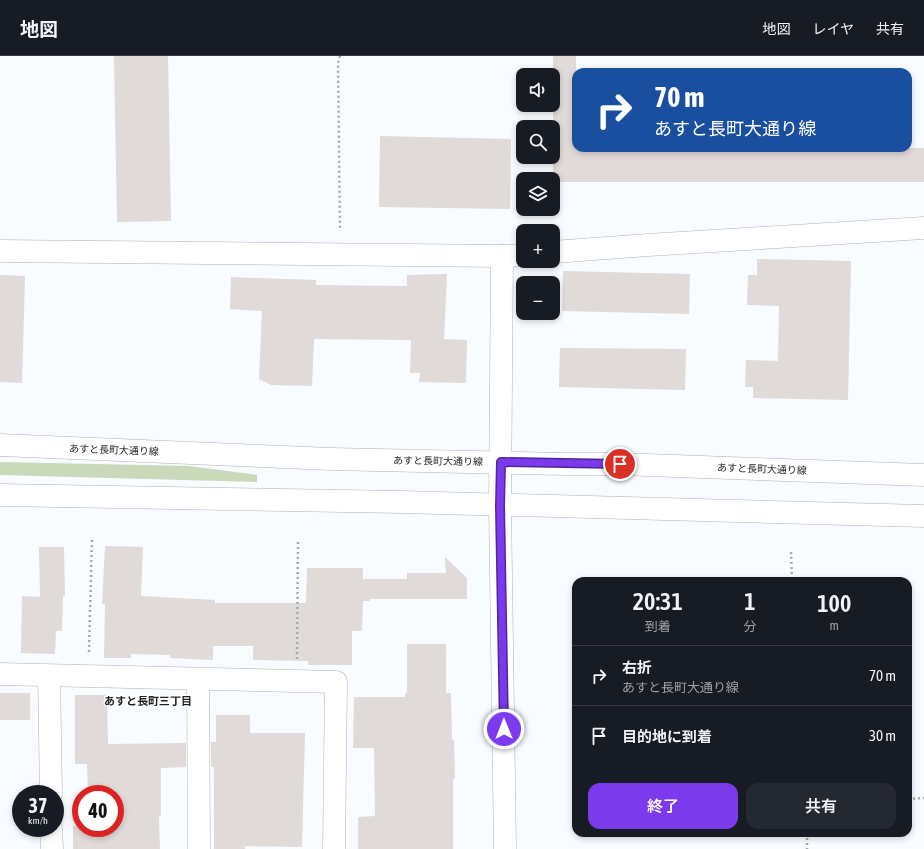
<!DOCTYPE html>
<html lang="ja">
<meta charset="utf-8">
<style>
body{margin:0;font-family:"Asap Condensed","Noto Sans JP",sans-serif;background:#242831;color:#f1f3f6;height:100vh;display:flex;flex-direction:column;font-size:15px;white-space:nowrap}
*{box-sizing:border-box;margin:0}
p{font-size:13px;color:#9ea1a6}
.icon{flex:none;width:22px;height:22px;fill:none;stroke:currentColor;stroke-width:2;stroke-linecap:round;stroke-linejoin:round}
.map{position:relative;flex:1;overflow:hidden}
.side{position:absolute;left:572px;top:521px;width:340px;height:260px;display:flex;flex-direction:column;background:#171b24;border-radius:12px;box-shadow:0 2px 6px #0003}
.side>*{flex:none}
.hud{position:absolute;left:572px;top:12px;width:340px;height:84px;border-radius:12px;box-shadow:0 2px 6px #0003;background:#1a4fa0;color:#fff;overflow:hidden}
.controls{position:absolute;left:516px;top:12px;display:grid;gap:8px}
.controls a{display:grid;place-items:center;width:44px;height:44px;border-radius:8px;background:#171b24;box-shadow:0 2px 6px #0003;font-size:20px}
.speed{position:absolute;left:12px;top:729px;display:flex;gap:8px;font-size:20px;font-weight:700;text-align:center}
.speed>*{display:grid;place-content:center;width:52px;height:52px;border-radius:50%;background:#171b24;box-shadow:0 2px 6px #0003;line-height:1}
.speed small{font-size:10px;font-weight:400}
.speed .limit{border:6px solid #d22;background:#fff;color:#111}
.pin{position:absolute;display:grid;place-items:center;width:34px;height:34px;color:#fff;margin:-17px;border:2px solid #fff;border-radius:50%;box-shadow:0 1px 4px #0007}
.me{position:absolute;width:44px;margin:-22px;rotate:359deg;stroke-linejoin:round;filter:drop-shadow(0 0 3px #0008)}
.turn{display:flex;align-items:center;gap:14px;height:84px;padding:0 16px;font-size:18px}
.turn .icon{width:52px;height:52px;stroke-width:2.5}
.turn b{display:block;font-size:28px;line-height:34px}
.eta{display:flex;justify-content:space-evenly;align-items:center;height:68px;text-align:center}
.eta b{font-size:24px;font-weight:600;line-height:28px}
.button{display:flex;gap:8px;margin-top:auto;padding:8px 16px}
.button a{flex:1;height:46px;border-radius:12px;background:#7c3aed;color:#fff;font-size:16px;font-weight:600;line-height:46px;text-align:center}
.button a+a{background:#242831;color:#f1f3f6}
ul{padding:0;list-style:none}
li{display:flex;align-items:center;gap:12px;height:60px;padding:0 16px;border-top:1px solid #363941}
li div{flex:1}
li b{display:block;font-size:15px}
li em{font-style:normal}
header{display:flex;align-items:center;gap:24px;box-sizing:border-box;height:56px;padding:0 20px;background:#171b24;border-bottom:1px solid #363941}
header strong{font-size:19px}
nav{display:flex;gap:22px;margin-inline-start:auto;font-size:14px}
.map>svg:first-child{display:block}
.green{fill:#c9d9ba}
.building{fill:#e0dad9}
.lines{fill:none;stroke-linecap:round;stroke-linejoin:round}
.minor-casing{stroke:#afb2b6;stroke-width:23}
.tertiary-casing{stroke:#afb2b6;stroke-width:23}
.secondary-casing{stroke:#afb2b6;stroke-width:23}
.path{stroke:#a7a9ac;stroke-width:2.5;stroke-dasharray:2 3;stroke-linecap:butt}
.minor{stroke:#fff;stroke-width:22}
.tertiary{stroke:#fff;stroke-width:22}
.secondary{stroke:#fff;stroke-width:22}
.route-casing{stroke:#51269a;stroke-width:10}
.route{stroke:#7c3aed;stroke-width:7}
.labels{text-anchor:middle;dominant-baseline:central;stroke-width:3;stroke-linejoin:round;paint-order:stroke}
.street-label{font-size:10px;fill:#1e1f20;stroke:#fff}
.neighbourhood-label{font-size:11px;font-weight:bold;fill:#1e1f20;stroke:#fff}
</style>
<header>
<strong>地図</strong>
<nav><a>地図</a><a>レイヤ</a><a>共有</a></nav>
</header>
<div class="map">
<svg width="924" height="793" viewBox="0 0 924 793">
<rect width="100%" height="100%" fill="#f8fbff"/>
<!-- green -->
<path class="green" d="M 0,406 L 189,410 L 257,419 L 257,426 L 0,419 Z"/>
<!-- building -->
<g class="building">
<path d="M 114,0 L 168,0 L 171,165 L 117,166 Z"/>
<path d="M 553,0 L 576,0 L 576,92 L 924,92 L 924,126 L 553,126 Z"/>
<path d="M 380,80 L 511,83 L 510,153 L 379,151 Z"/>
<path d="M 757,203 L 851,205 L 848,344 L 753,342 L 753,331 L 745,331 L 746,304 L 778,305 L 779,250 L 747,249 L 748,219 L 757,219 Z"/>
<path d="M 563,215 L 690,218 L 689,258 L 562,255 Z"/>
<path d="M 447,218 L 444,283 L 467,284 L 466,327 L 419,326 L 420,317 L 410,317 L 411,284 L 314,283 L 312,330 L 271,329 L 259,323 L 262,255 L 230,253 L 231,221 L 316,224 L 316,229 L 407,230 L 407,219 Z"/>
<path d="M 0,219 L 25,220 L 22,327 L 0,326 Z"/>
<path d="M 560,292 L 686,293 L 685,334 L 559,331 Z"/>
<path d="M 105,490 L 143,491 L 141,540 L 215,544 L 215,547 L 306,547 L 307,512 L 363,512 L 363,523 L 407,523 L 407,517 L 446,517 L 445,501 L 467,522 L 467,543 L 370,543 L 370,545 L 363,545 L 362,575 L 352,575 L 352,609 L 308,609 L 308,605 L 253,604 L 253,590 L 213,590 L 213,604 L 170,602 L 170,599 L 131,598 L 131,602 L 104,602 L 105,548 L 102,548 Z"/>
<path d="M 39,491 L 64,491 L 65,540 L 63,540 L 62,575 L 56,575 L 55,598 L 21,597 L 22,540 L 40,541 Z"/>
<path d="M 407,588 L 446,588 L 446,637 L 451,637 L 452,684 L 454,684 L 455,723 L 453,723 L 453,793 L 358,793 L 358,761 L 375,760 L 374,692 L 353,692 L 354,641 L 405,641 L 405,637 L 407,637 Z"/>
<rect x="0" y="637" width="30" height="27"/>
<path d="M 75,639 L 107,639 L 108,688 L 186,687 L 186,711 L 161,712 L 161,760 L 159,760 L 160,793 L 73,793 L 73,770 L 81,770 L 81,772 L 115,772 L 115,738 L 88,738 L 87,708 L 75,708 Z"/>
<path d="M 216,659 L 250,659 L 250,677 L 305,677 L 302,791 L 245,790 L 245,793 L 214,793 L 214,711 L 211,711 L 211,686 L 216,686 Z"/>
</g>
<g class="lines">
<defs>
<g id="minor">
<path d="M 0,618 L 336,626 L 334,793"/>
<path d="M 49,620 L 51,738"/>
<path d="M 198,623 L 199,793"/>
<path d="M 51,772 L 52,793"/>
</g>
<g id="tertiary">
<path d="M 0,195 L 502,200 L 523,199"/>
<path d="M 553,196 L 648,189 L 924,172"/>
<path d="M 502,200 L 500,450 L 505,793"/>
</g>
<g id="secondary">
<path d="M 0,389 L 331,403 L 562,408 L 620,408 L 924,419"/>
<path d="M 0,439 L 402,446 L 924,460"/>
</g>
</defs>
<!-- minor casing -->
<use href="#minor" class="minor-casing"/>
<!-- tertiary casing -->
<use href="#tertiary" class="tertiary-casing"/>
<!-- secondary casing -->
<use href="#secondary" class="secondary-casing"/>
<!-- path -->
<g class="path">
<path d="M 340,0 L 338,7 L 340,175"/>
<path d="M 791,496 L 792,525"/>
<path d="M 89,596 L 92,481"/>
<path d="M 297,603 L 298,485"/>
<path d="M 908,743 L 924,742"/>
<path d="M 807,777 L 807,793"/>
</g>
<!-- minor -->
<use href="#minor" class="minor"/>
<!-- tertiary -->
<use href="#tertiary" class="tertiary"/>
<!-- secondary -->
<use href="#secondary" class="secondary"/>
</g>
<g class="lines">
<defs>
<path id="route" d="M 504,673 L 500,450 L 501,406 L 620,408"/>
</defs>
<!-- route casing -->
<use href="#route" class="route-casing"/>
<!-- route -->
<use href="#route" class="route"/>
</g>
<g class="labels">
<!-- street labels -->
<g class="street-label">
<text transform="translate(114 394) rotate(2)">あすと長町大通り線</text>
<text transform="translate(438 405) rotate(1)">あすと長町大通り線</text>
<text transform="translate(762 413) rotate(2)">あすと長町大通り線</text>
</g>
<!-- neighbourhood labels -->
<g class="neighbourhood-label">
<text x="148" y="645">あすと長町三丁目</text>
</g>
</g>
</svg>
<div class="controls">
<a><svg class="icon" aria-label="sound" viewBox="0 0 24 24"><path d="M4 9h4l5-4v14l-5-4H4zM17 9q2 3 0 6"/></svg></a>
<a><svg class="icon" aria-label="search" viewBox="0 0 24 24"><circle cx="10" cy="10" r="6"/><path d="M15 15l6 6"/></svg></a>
<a><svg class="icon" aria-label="layers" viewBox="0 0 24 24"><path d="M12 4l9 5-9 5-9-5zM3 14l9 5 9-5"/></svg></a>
<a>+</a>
<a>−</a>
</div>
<div class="speed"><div>37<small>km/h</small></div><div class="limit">40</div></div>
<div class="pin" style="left:620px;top:408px;background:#d93025"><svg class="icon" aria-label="arrive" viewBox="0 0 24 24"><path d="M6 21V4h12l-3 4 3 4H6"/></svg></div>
<svg class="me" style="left:504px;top:673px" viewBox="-20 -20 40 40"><circle r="17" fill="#7c3aed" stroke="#fff" stroke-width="3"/><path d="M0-11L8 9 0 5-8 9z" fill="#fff"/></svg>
<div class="hud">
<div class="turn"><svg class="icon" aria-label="right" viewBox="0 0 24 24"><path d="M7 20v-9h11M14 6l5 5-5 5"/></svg><div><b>70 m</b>あすと長町大通り線</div></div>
</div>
<section class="side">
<div class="eta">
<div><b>20:31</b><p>到着</p></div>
<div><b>1</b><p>分</p></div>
<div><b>100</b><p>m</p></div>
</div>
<ul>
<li><svg class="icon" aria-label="right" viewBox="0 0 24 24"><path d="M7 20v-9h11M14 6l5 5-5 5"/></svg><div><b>右折</b><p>あすと長町大通り線</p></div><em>70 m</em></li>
<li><svg class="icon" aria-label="arrive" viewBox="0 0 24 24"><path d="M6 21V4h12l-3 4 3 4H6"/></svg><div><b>目的地に到着</b></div><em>30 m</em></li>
</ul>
<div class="button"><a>終了</a><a>共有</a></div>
</section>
</div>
